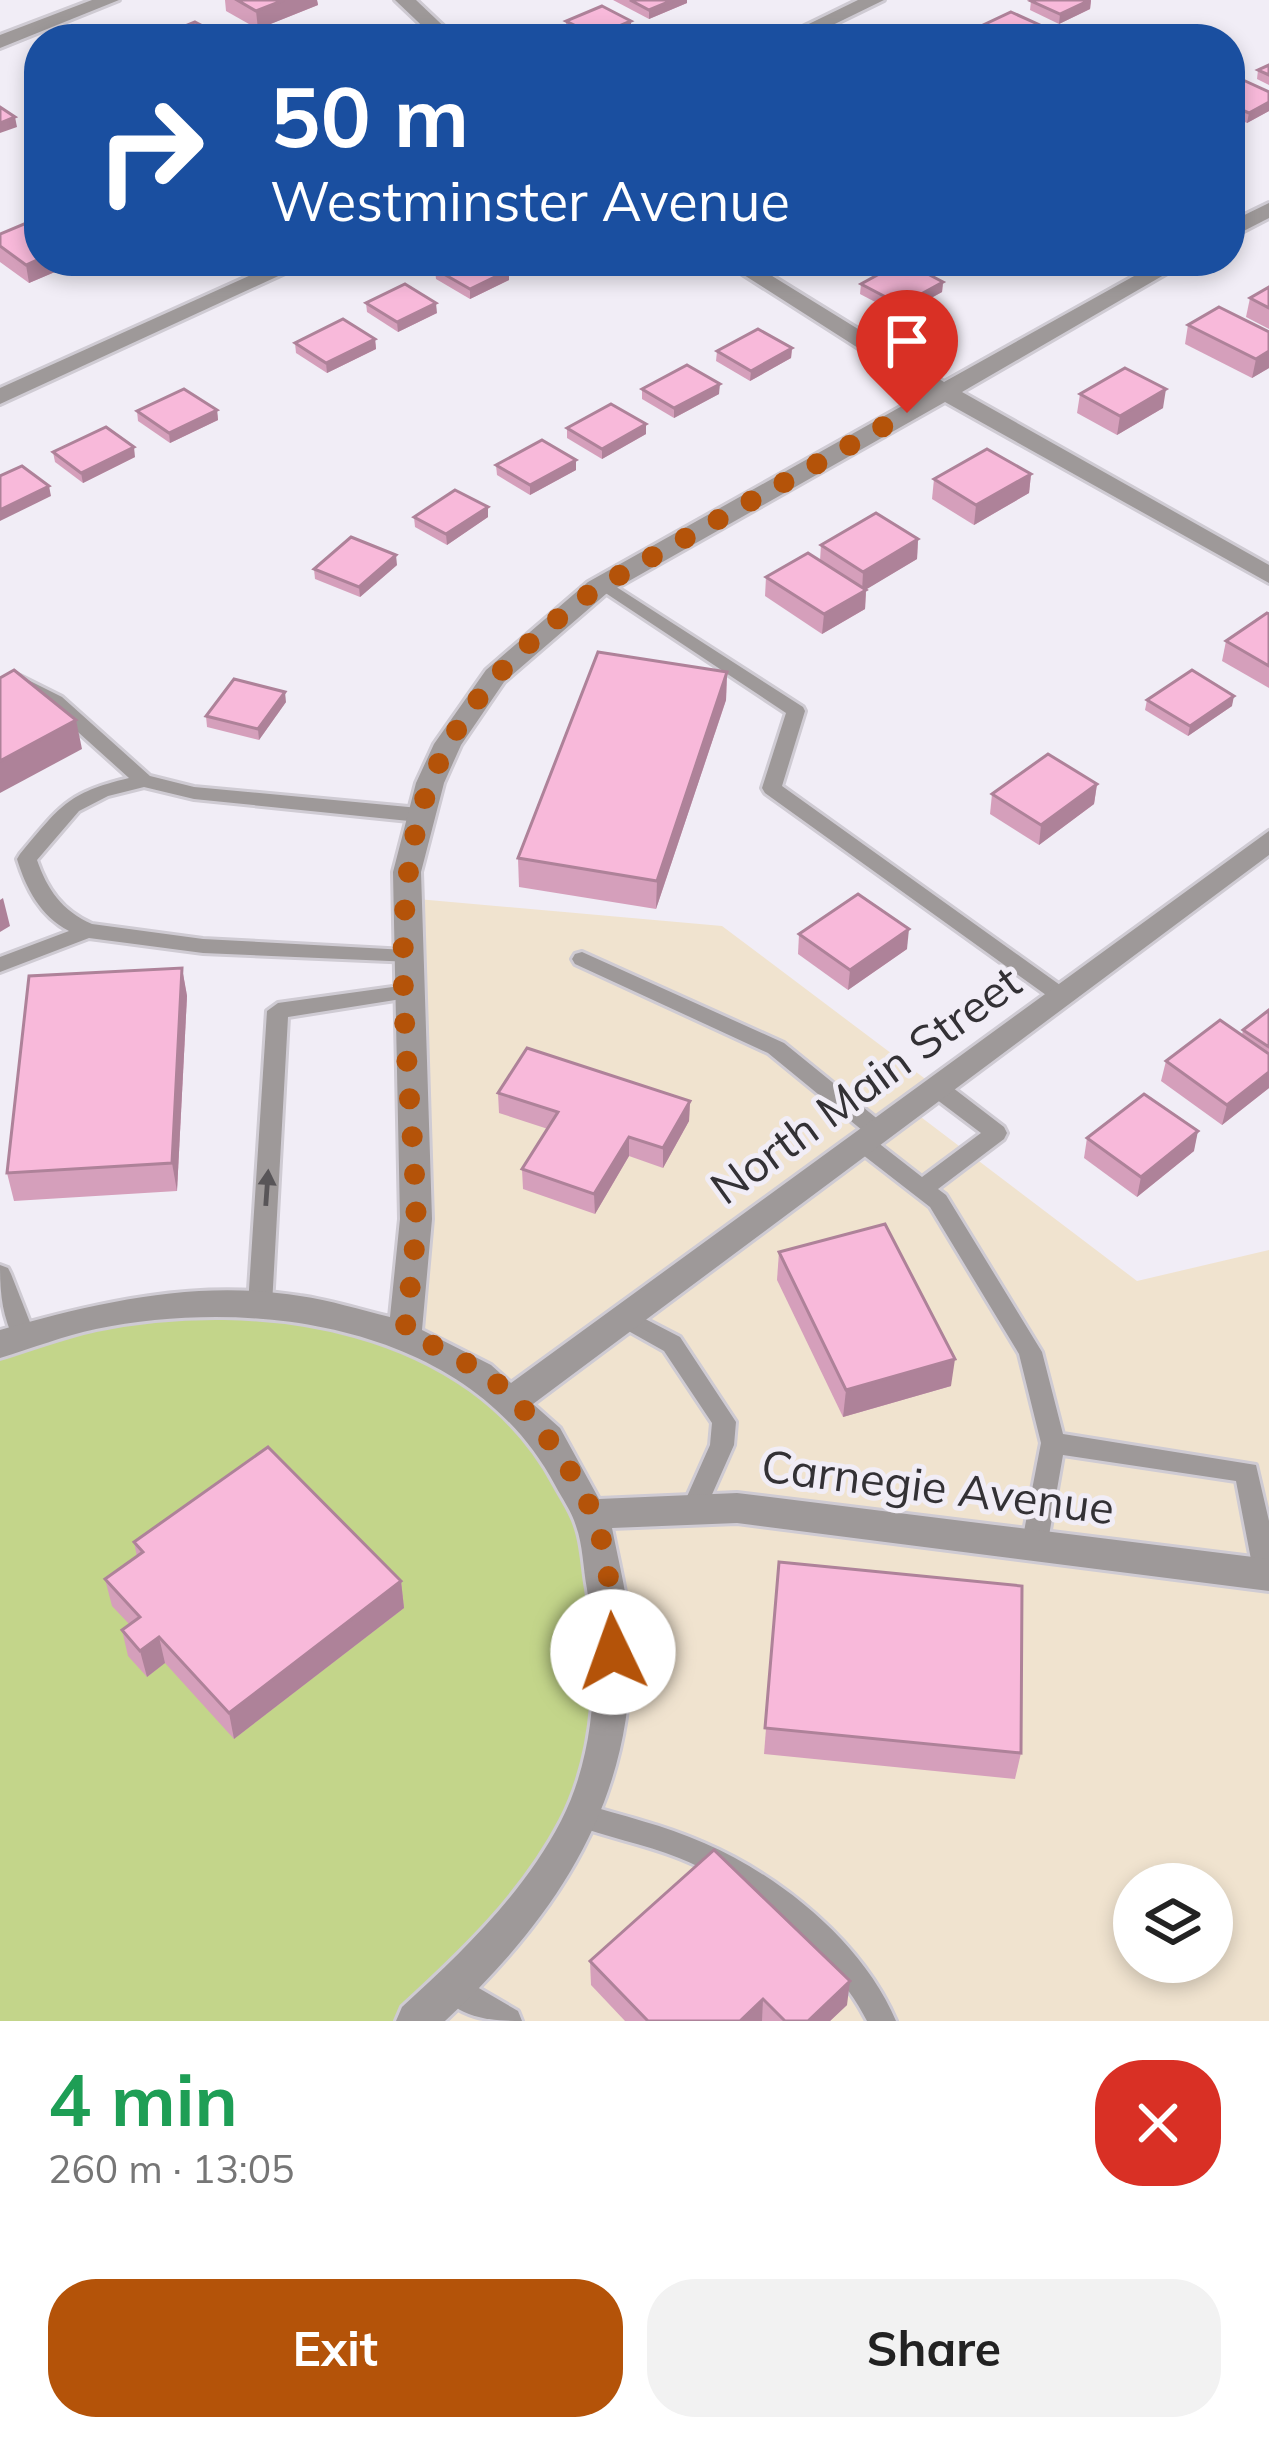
<!DOCTYPE html>
<meta charset="utf-8">
<style>
body{margin:0;font-family:Mulish,sans-serif;background:#f2f2f2;color:#222;height:100vh;display:flex;flex-direction:column;font-size:45px;white-space:nowrap}
*{box-sizing:border-box;margin:0}
p{font-size:39px;color:#767676}
.icon{flex:none;width:66px;height:66px;fill:none;stroke:currentColor;stroke-width:2;stroke-linecap:round;stroke-linejoin:round}
.map{position:relative;height:2021px;overflow:hidden}
.sheet{display:flex;flex-direction:column;background:#fff;flex:1}
.sheet>*{flex:none}
.top-card{position:absolute;left:24px;top:24px;width:1221px;height:252px;border-radius:48px;box-shadow:0 6px 18px #0003;background:#1a4fa0;color:#fff;overflow:hidden}
.buttons{position:absolute;left:1113px;top:1863px;display:grid;gap:24px}
.buttons a{display:grid;place-items:center;width:120px;height:120px;border-radius:50%;background:#fff;box-shadow:0 6px 18px #0003;font-size:60px}
.pin{position:absolute;display:grid;place-items:center;width:102px;height:102px;color:#fff;margin:-123px -51px;border-radius:50% 50% 50% 0;rotate:-45deg;box-shadow:0 0 12px #0007}
.pin .icon{rotate:45deg}
.me{position:absolute;width:132px;margin:-66px;rotate:357deg;stroke-linejoin:round;filter:drop-shadow(0 0 9px #0008)}
.turn{display:flex;align-items:center;gap:42px;height:252px;padding:0 48px;font-size:54px}
.turn .icon{width:156px;height:156px;stroke-width:2.5}
.turn b{display:block;font-size:84px;line-height:102px}
.round{display:grid;place-items:center;flex:none;width:126px;height:126px;border-radius:48px;background:#f2f2f2}
.headline{display:flex;align-items:center;justify-content:space-between;height:204px;padding:0 48px}
h1{font-size:72px;font-weight:700;line-height:90px;color:#1e9e55}
.action{display:flex;gap:24px;margin-top:auto;padding:24px 48px}
.action a{flex:1;height:138px;border-radius:48px;background:#b45309;color:#fff;font-size:48px;font-weight:700;line-height:138px;text-align:center}
.action a+a{background:#f2f2f2;color:#222}
.map>svg:first-child{display:block}
.commercial{fill:#f0e3cf;fill-rule:evenodd}
.green{fill:#c3d58a}
.lines{fill:none;stroke-linecap:round;stroke-linejoin:round}
.service-casing{stroke:#cfcbd3;stroke-width:6}
.minor-casing{stroke:#cfcbd3;stroke-width:6}
.service{fill:#9e9999;fill-rule:evenodd}
.minor{fill:#9e9999;fill-rule:evenodd}
.wall{fill:#d59fbb}
.shaded-wall{fill:#ae8299}
.building{fill:#f8b9da;stroke:#ae8299;stroke-width:3}
.oneway{fill:#585558}
.route{stroke:#b45309;stroke-width:21;stroke-dasharray:0 37.8}
.labels{text-anchor:middle;dominant-baseline:central;stroke-width:10;stroke-linejoin:round;paint-order:stroke}
.street-label{font-size:45px;fill:#333135;stroke:#f1edf6}
</style>
<div class="map">
<svg width="1269" height="2021" viewBox="0 0 1269 2021">
<rect width="100%" height="100%" fill="#f1edf6"/>
<!-- commercial -->
<path class="commercial" d="M 406,898 L 722,926 L 936,1087 L 909,1108 L 1137,1281 L 1269,1250 L 1269,2021 L 416,2021 L 405,1331 ZM 1134,1884 L 1212,1884 L 1212,1962 L 1134,1962 Z"/>
<!-- green -->
<path class="green" d="M 168,1302 L 405,1331 L 551,1446 L 612,1605 L 576,1830 L 416,2021 L 0,2021 L 0,1344 Z"/>
<g class="lines">
<defs>
<g id="service">
<path d="M 604,579 L 803,707 L 805,711 L 782,786 L 1067,990 L 1070,995 L 1067,1000 L 1053,1000 L 765,793 L 762,788 L 786,713 L 598,588 L 595,584 Z"/>
<path d="M 16,674 L 62,697 L 150,776 L 194,787 L 419,808 L 429,815 L 419,822 L 194,799 L 144,787 L 108,796 L 79,811 L 37,860 C 47,889 62,911 92,924 L 203,939 L 406,950 L 416,957 L 413,962 L 203,953 L 89,938 L 0,972 L 0,957 L 69,931 C 40,916 26,888 17,859 L 20,854 C 60,807 66,793 129,778 L 48,705 L 16,688 L 0,695 L 0,681 Z"/>
<path d="M 582,952 L 784,1043 L 885,1125 L 888,1131 L 885,1137 L 872,1138 L 922,1177 L 981,1133 L 928,1093 L 925,1087 L 928,1081 L 944,1081 L 1004,1127 L 1007,1133 L 1004,1139 L 938,1189 L 946,1195 L 1042,1352 L 1063,1434 L 1256,1465 L 1269,1521 L 1269,1585 L 1258,1583 L 1254,1575 L 1236,1481 L 1063,1455 L 1047,1547 L 1043,1555 L 1034,1558 L 1025,1555 L 1021,1547 L 1041,1443 L 1019,1354 L 930,1207 L 854,1148 L 851,1142 L 854,1136 L 868,1135 L 768,1053 L 575,964 L 572,959 L 575,954 Z"/>
<path d="M 407,985 L 417,992 L 414,997 L 288,1017 L 272,1305 L 268,1312 L 260,1314 L 252,1312 L 248,1305 L 267,1011 L 278,1003 Z"/>
<path d="M 0,1265 L 8,1268 L 11,1274 L 35,1335 L 31,1342 L 23,1344 L 15,1342 C 2,1315 0,1294 0,1265 Z"/>
<path d="M 624,1308 L 680,1337 L 736,1422 L 734,1445 L 702,1517 L 693,1520 L 684,1517 L 681,1510 L 710,1445 L 712,1423 L 664,1351 L 616,1324 L 612,1317 L 616,1310 Z"/>
<path d="M 581,1803 C 622,1816 664,1825 704,1843 C 781,1876 863,1943 896,2021 L 867,2021 C 834,1955 747,1885 679,1858 C 644,1844 606,1837 571,1824 L 567,1815 L 571,1806 Z"/>
<path d="M 453,1973 L 518,2011 L 522,2021 C 493,2021 453,2019 439,1987 L 443,1977 Z"/>
</g>
<g id="minor">
<path d="M 92,0 L 119,0 L 0,48 L 0,35 Z"/>
<path d="M 395,0 L 416,0 L 457,39 L 436,39 Z"/>
<path d="M 858,0 L 884,0 L 804,39 L 778,39 Z"/>
<path d="M 1269,203 L 1269,218 L 1230,238 L 1230,222 Z"/>
<path d="M 282,261 L 311,261 L 0,404 L 0,388 Z"/>
<path d="M 722,261 L 748,261 L 944,382 L 1161,261 L 1188,261 L 962,392 L 1269,565 L 1269,583 L 945,402 L 606,594 L 504,682 L 461,745 L 444,783 L 421,872 L 432,1219 L 422,1330 L 491,1365 L 511,1383 L 1269,831 L 1269,855 L 533,1404 L 560,1428 L 599,1499 L 737,1493 L 1269,1559 L 1269,1591 L 737,1523 L 612,1528 C 619,1564 629,1601 630,1637 C 637,1797 558,1916 445,2021 L 396,2021 L 402,2007 C 462,1952 523,1894 561,1821 C 597,1751 599,1664 587,1589 C 583,1568 583,1545 576,1526 C 572,1512 562,1498 555,1485 C 470,1326 259,1296 96,1329 C 64,1336 32,1348 0,1358 L 0,1330 C 98,1302 198,1279 300,1296 C 330,1300 360,1310 390,1317 L 400,1219 L 393,872 L 416,783 L 434,744 L 486,670 L 588,582 L 927,392 Z"/>
</g>
</defs>
<!-- service casing -->
<use href="#service" class="service-casing"/>
<!-- minor casing -->
<use href="#minor" class="minor-casing"/>
<!-- service -->
<use href="#service" class="service"/>
<!-- minor -->
<use href="#minor" class="minor"/>
</g>
<!-- wall -->
<g class="wall">
<path d="M 225,0 L 317,0 L 318,5 L 258,29 L 226,11 Z"/>
<path d="M 613,0 L 687,0 L 687,3 L 649,19 Z"/>
<path d="M 1091,0 L 1090,9 L 1059,24 L 1030,10 L 1031,1 Z"/>
<path d="M 566,21 L 631,30 L 612,39 L 583,39 L 566,30 Z"/>
<path d="M 1042,26 L 1041,35 L 1032,39 L 981,39 L 976,37 L 977,28 Z"/>
<path d="M 1269,65 L 1269,85 L 1257,79 L 1258,70 Z"/>
<path d="M 1230,87 L 1269,92 L 1269,111 L 1247,123 L 1230,115 Z"/>
<path d="M 39,88 L 39,107 L 30,102 L 29,92 Z"/>
<path d="M 0,234 L 39,261 L 76,261 L 76,263 L 29,283 L 0,262 Z"/>
<path d="M 934,261 L 975,261 L 955,272 Z"/>
<path d="M 435,269 L 509,280 L 470,299 L 436,279 Z"/>
<path d="M 943,282 L 942,292 L 900,315 L 860,294 L 861,284 Z"/>
<path d="M 1269,287 L 1269,329 L 1246,317 L 1250,298 Z"/>
<path d="M 366,303 L 437,313 L 398,332 L 367,312 Z"/>
<path d="M 1188,325 L 1269,332 L 1269,368 L 1252,378 L 1185,344 Z"/>
<path d="M 375,339 L 376,349 L 327,373 L 296,353 L 295,343 Z"/>
<path d="M 792,348 L 791,358 L 750,381 L 716,361 L 717,351 Z"/>
<path d="M 642,389 L 719,394 L 674,418 L 642,399 Z"/>
<path d="M 1080,394 L 1163,408 L 1117,435 L 1077,413 Z"/>
<path d="M 217,410 L 218,420 L 170,443 L 138,421 L 137,411 Z"/>
<path d="M 646,424 L 646,434 L 602,459 L 567,438 L 567,428 Z"/>
<path d="M 53,452 L 135,457 L 83,483 L 55,462 Z"/>
<path d="M 576,460 L 576,470 L 530,495 L 497,475 L 496,465 Z"/>
<path d="M 1031,474 L 1029,493 L 974,525 L 932,499 L 934,479 Z"/>
<path d="M 414,517 L 488,517 L 447,545 L 415,527 Z"/>
<path d="M 918,539 L 917,559 L 866,589 L 865,609 L 822,634 L 765,596 L 766,577 L 820,561 L 821,545 Z"/>
<path d="M 397,565 L 360,597 L 315,579 L 314,569 Z"/>
<path d="M 1269,614 L 1269,688 L 1222,661 L 1226,641 Z"/>
<path d="M 727,672 L 726,700 L 656,909 L 519,887 L 518,858 Z"/>
<path d="M 1147,700 L 1232,706 L 1188,736 L 1145,710 Z"/>
<path d="M 286,702 L 259,740 L 207,727 L 206,716 Z"/>
<path d="M 1097,784 L 1094,804 L 1039,845 L 990,814 L 992,794 Z"/>
<path d="M 799,934 L 907,949 L 848,990 L 798,954 Z"/>
<path d="M 182,968 L 187,996 L 177,1191 L 14,1201 L 7,1173 Z"/>
<path d="M 1269,1010 L 1269,1088 L 1222,1125 L 1161,1081 L 1166,1061 L 1242,1035 L 1243,1030 Z"/>
<path d="M 498,1093 L 690,1101 L 689,1121 L 663,1168 L 629,1156 L 595,1214 L 523,1189 L 522,1169 L 548,1129 L 499,1113 Z"/>
<path d="M 1087,1138 L 1194,1151 L 1137,1197 L 1084,1158 Z"/>
<path d="M 779,1252 L 951,1386 L 843,1417 L 777,1280 Z"/>
<path d="M 134,1542 L 401,1581 L 404,1608 L 234,1739 L 165,1663 L 147,1677 L 128,1656 L 122,1630 L 129,1624 L 112,1606 L 105,1579 L 137,1557 Z"/>
<path d="M 779,1562 L 1021,1753 L 1015,1779 L 764,1754 Z"/>
<path d="M 590,1961 L 847,2005 L 830,2021 L 625,2021 L 591,1985 Z"/>
</g>
<!-- shaded-wall -->
<g class="shaded-wall">
<path d="M 284,0 L 317,0 L 318,5 L 258,29 L 256,11 Z"/>
<path d="M 673,0 L 687,0 L 687,3 L 649,19 L 649,10 Z"/>
<path d="M 1091,0 L 1090,9 L 1059,24 L 1060,14 Z"/>
<path d="M 631,21 L 631,30 L 612,39 L 596,39 L 596,36 Z"/>
<path d="M 1042,26 L 1041,35 L 1032,39 L 1014,39 Z"/>
<path d="M 1269,102 L 1269,111 L 1247,123 L 1249,113 Z"/>
<path d="M 15,117 L 17,127 L 0,133 L 0,123 Z"/>
<path d="M 39,259 L 39,261 L 76,261 L 76,263 L 29,283 L 26,265 Z"/>
<path d="M 958,261 L 975,261 L 955,272 L 956,262 Z"/>
<path d="M 509,270 L 509,280 L 470,299 L 470,289 Z"/>
<path d="M 943,282 L 942,292 L 900,315 L 901,305 Z"/>
<path d="M 436,303 L 437,313 L 398,332 L 397,322 Z"/>
<path d="M 375,339 L 376,349 L 327,373 L 326,363 Z"/>
<path d="M 792,348 L 791,358 L 750,381 L 751,371 Z"/>
<path d="M 1269,351 L 1269,368 L 1252,378 L 1256,359 Z"/>
<path d="M 720,384 L 719,394 L 674,418 L 674,408 Z"/>
<path d="M 1166,389 L 1163,408 L 1117,435 L 1120,416 Z"/>
<path d="M 217,410 L 218,420 L 170,443 L 169,433 Z"/>
<path d="M 646,424 L 646,434 L 602,459 L 602,449 Z"/>
<path d="M 134,447 L 135,457 L 83,483 L 81,473 Z"/>
<path d="M 576,460 L 576,470 L 530,495 L 530,485 Z"/>
<path d="M 1031,474 L 1029,493 L 974,525 L 976,505 Z"/>
<path d="M 49,486 L 51,496 L 0,521 L 0,510 Z"/>
<path d="M 488,507 L 488,517 L 447,545 L 446,534 Z"/>
<path d="M 918,539 L 917,559 L 862,592 L 863,572 Z"/>
<path d="M 396,555 L 397,565 L 360,597 L 359,587 Z"/>
<path d="M 866,590 L 865,609 L 822,634 L 824,614 Z"/>
<path d="M 727,672 L 726,700 L 656,909 L 657,881 Z"/>
<path d="M 285,692 L 286,702 L 259,740 L 258,729 Z"/>
<path d="M 1234,696 L 1232,706 L 1188,736 L 1190,726 Z"/>
<path d="M 76,720 L 82,749 L 0,793 L 0,761 Z"/>
<path d="M 1097,784 L 1094,804 L 1039,845 L 1041,825 Z"/>
<path d="M 3,898 L 10,926 L 0,932 L 0,900 Z"/>
<path d="M 909,929 L 907,949 L 848,990 L 850,970 Z"/>
<path d="M 182,968 L 187,996 L 177,1191 L 172,1163 Z"/>
<path d="M 1269,1072 L 1269,1088 L 1222,1125 L 1227,1105 Z"/>
<path d="M 690,1101 L 689,1121 L 663,1168 L 663,1148 Z"/>
<path d="M 1198,1131 L 1194,1151 L 1137,1197 L 1141,1177 Z"/>
<path d="M 629,1137 L 629,1156 L 595,1214 L 594,1194 Z"/>
<path d="M 955,1359 L 951,1386 L 843,1417 L 846,1390 Z"/>
<path d="M 401,1581 L 404,1608 L 234,1739 L 229,1713 Z"/>
<path d="M 159,1637 L 165,1663 L 147,1677 L 140,1651 Z"/>
<path d="M 850,1981 L 847,2005 L 830,2021 L 808,2021 Z"/>
<path d="M 763,1999 L 762,2021 L 740,2021 Z"/>
</g>
<!-- building -->
<g class="building">
<path d="M 237,0 L 284,0 L 256,11 Z"/>
<path d="M 630,0 L 673,0 L 649,10 Z"/>
<path d="M 1034,0 L 1090,0 L 1060,14 L 1031,1 Z"/>
<path d="M 602,6 L 631,21 L 596,36 L 566,21 Z"/>
<path d="M 1011,12 L 1042,26 L 1014,39 L 1002,39 L 977,28 Z"/>
<path d="M 195,22 L 220,35 L 211,39 L 156,38 Z"/>
<path d="M 1269,65 L 1269,75 L 1258,70 Z"/>
<path d="M 1243,80 L 1269,92 L 1269,102 L 1249,113 L 1230,105 L 1230,87 Z"/>
<path d="M 39,88 L 39,99 L 29,92 Z"/>
<path d="M 0,107 L 15,117 L 0,123 Z"/>
<path d="M 36,219 L 39,221 L 39,259 L 26,265 L 0,246 L 0,234 Z"/>
<path d="M 452,261 L 493,261 L 509,270 L 470,289 L 435,269 Z"/>
<path d="M 903,261 L 943,282 L 901,305 L 861,284 Z"/>
<path d="M 405,284 L 436,303 L 397,322 L 366,303 Z"/>
<path d="M 1269,287 L 1269,308 L 1250,298 Z"/>
<path d="M 1219,307 L 1269,332 L 1269,351 L 1256,359 L 1188,325 Z"/>
<path d="M 343,319 L 375,339 L 326,363 L 295,343 Z"/>
<path d="M 758,329 L 792,348 L 751,371 L 717,351 Z"/>
<path d="M 687,365 L 720,384 L 674,408 L 642,389 Z"/>
<path d="M 1125,368 L 1166,389 L 1120,416 L 1080,394 Z"/>
<path d="M 184,389 L 217,410 L 169,433 L 137,411 Z"/>
<path d="M 611,404 L 646,424 L 602,449 L 567,428 Z"/>
<path d="M 106,427 L 134,447 L 81,473 L 53,452 Z"/>
<path d="M 542,440 L 576,460 L 530,485 L 496,465 Z"/>
<path d="M 987,449 L 1031,474 L 976,505 L 934,479 Z"/>
<path d="M 22,466 L 49,486 L 0,510 L 0,476 Z"/>
<path d="M 455,490 L 488,507 L 446,534 L 414,517 Z"/>
<path d="M 876,513 L 918,539 L 863,572 L 821,545 Z"/>
<path d="M 351,537 L 396,555 L 359,587 L 314,569 Z"/>
<path d="M 808,553 L 866,590 L 824,614 L 766,577 Z"/>
<path d="M 1267,613 L 1269,614 L 1269,666 L 1226,641 Z"/>
<path d="M 598,652 L 727,672 L 657,881 L 518,858 Z"/>
<path d="M 14,670 L 76,720 L 0,761 L 0,678 Z"/>
<path d="M 1192,670 L 1234,696 L 1190,726 L 1147,700 Z"/>
<path d="M 234,679 L 285,692 L 258,729 L 206,716 Z"/>
<path d="M 1048,754 L 1097,784 L 1041,825 L 992,794 Z"/>
<path d="M 858,894 L 909,929 L 850,970 L 799,934 Z"/>
<path d="M 182,968 L 172,1163 L 7,1173 L 29,976 Z"/>
<path d="M 1269,1010 L 1269,1047 L 1243,1030 Z"/>
<path d="M 1220,1020 L 1269,1054 L 1269,1072 L 1227,1105 L 1166,1061 Z"/>
<path d="M 527,1048 L 690,1101 L 663,1148 L 629,1137 L 594,1194 L 522,1169 L 558,1112 L 498,1093 Z"/>
<path d="M 1144,1094 L 1198,1131 L 1141,1177 L 1087,1138 Z"/>
<path d="M 885,1224 L 955,1359 L 846,1390 L 779,1252 Z"/>
<path d="M 268,1447 L 401,1581 L 229,1713 L 159,1637 L 140,1651 L 122,1630 L 140,1617 L 105,1579 L 143,1552 L 134,1542 Z"/>
<path d="M 779,1562 L 1022,1586 L 1021,1753 L 765,1728 Z"/>
<path d="M 714,1850 L 850,1981 L 808,2021 L 785,2021 L 763,1999 L 740,2021 L 648,2021 L 590,1961 Z"/>
</g>
<!-- one-way arrows -->
<defs><path id="oneway-solid" d="M-6-.8H1V-3.2L6.5 0L1 3.2V.8H-6Z" transform="scale(3)"/></defs>
<use class="oneway" href="#oneway-solid" transform="translate(267 1188) rotate(-86)"/>
<g class="lines">
<!-- route -->
<path class="route" d="M 613,1652 C 612,1608 610,1555 593,1514 C 576,1471 524,1401 486,1375 C 461,1358 431,1345 405,1331 C 409,1292 416,1252 416,1213 C 413,1066 374,877 448,745 C 484,679 538,632 597,588 L 907,413"/>
</g>
<g class="labels">
<!-- street labels -->
<g class="street-label">
<text transform="translate(865 1084) rotate(-36)">North Main Street</text>
<text transform="translate(938 1486) rotate(7)">Carnegie Avenue</text>
</g>
</g>
</svg>
<div class="buttons">
<a><svg class="icon" aria-label="layers" viewBox="0 0 24 24"><path d="M12 4l9 5-9 5-9-5zM3 14l9 5 9-5"/></svg></a>
</div>
<div class="pin" style="left:907px;top:413px;background:#d93025"><svg class="icon" aria-label="arrive" viewBox="0 0 24 24"><path d="M6 21V4h12l-3 4 3 4H6"/></svg></div>
<svg class="me" style="left:613px;top:1652px" viewBox="-20 -20 40 40"><circle r="19" fill="#fff"/><path d="M0-13L10 11 0 6-10 11z" fill="#b45309"/></svg>
<div class="top-card">
<div class="turn"><svg class="icon" aria-label="right" viewBox="0 0 24 24"><path d="M7 20v-9h11M14 6l5 5-5 5"/></svg><div><b>50 m</b>Westminster Avenue</div></div>
</div>
</div>
<section class="sheet">
<div class="headline"><div><h1>4 min</h1><p>260 m · 13:05</p></div><a class="round" style="background:#d93025;color:#fff"><svg class="icon" aria-label="close" viewBox="0 0 24 24"><path d="M6 6l12 12M18 6L6 18"/></svg></a></div>
<div class="action"><a>Exit</a><a>Share</a></div>
</section>
